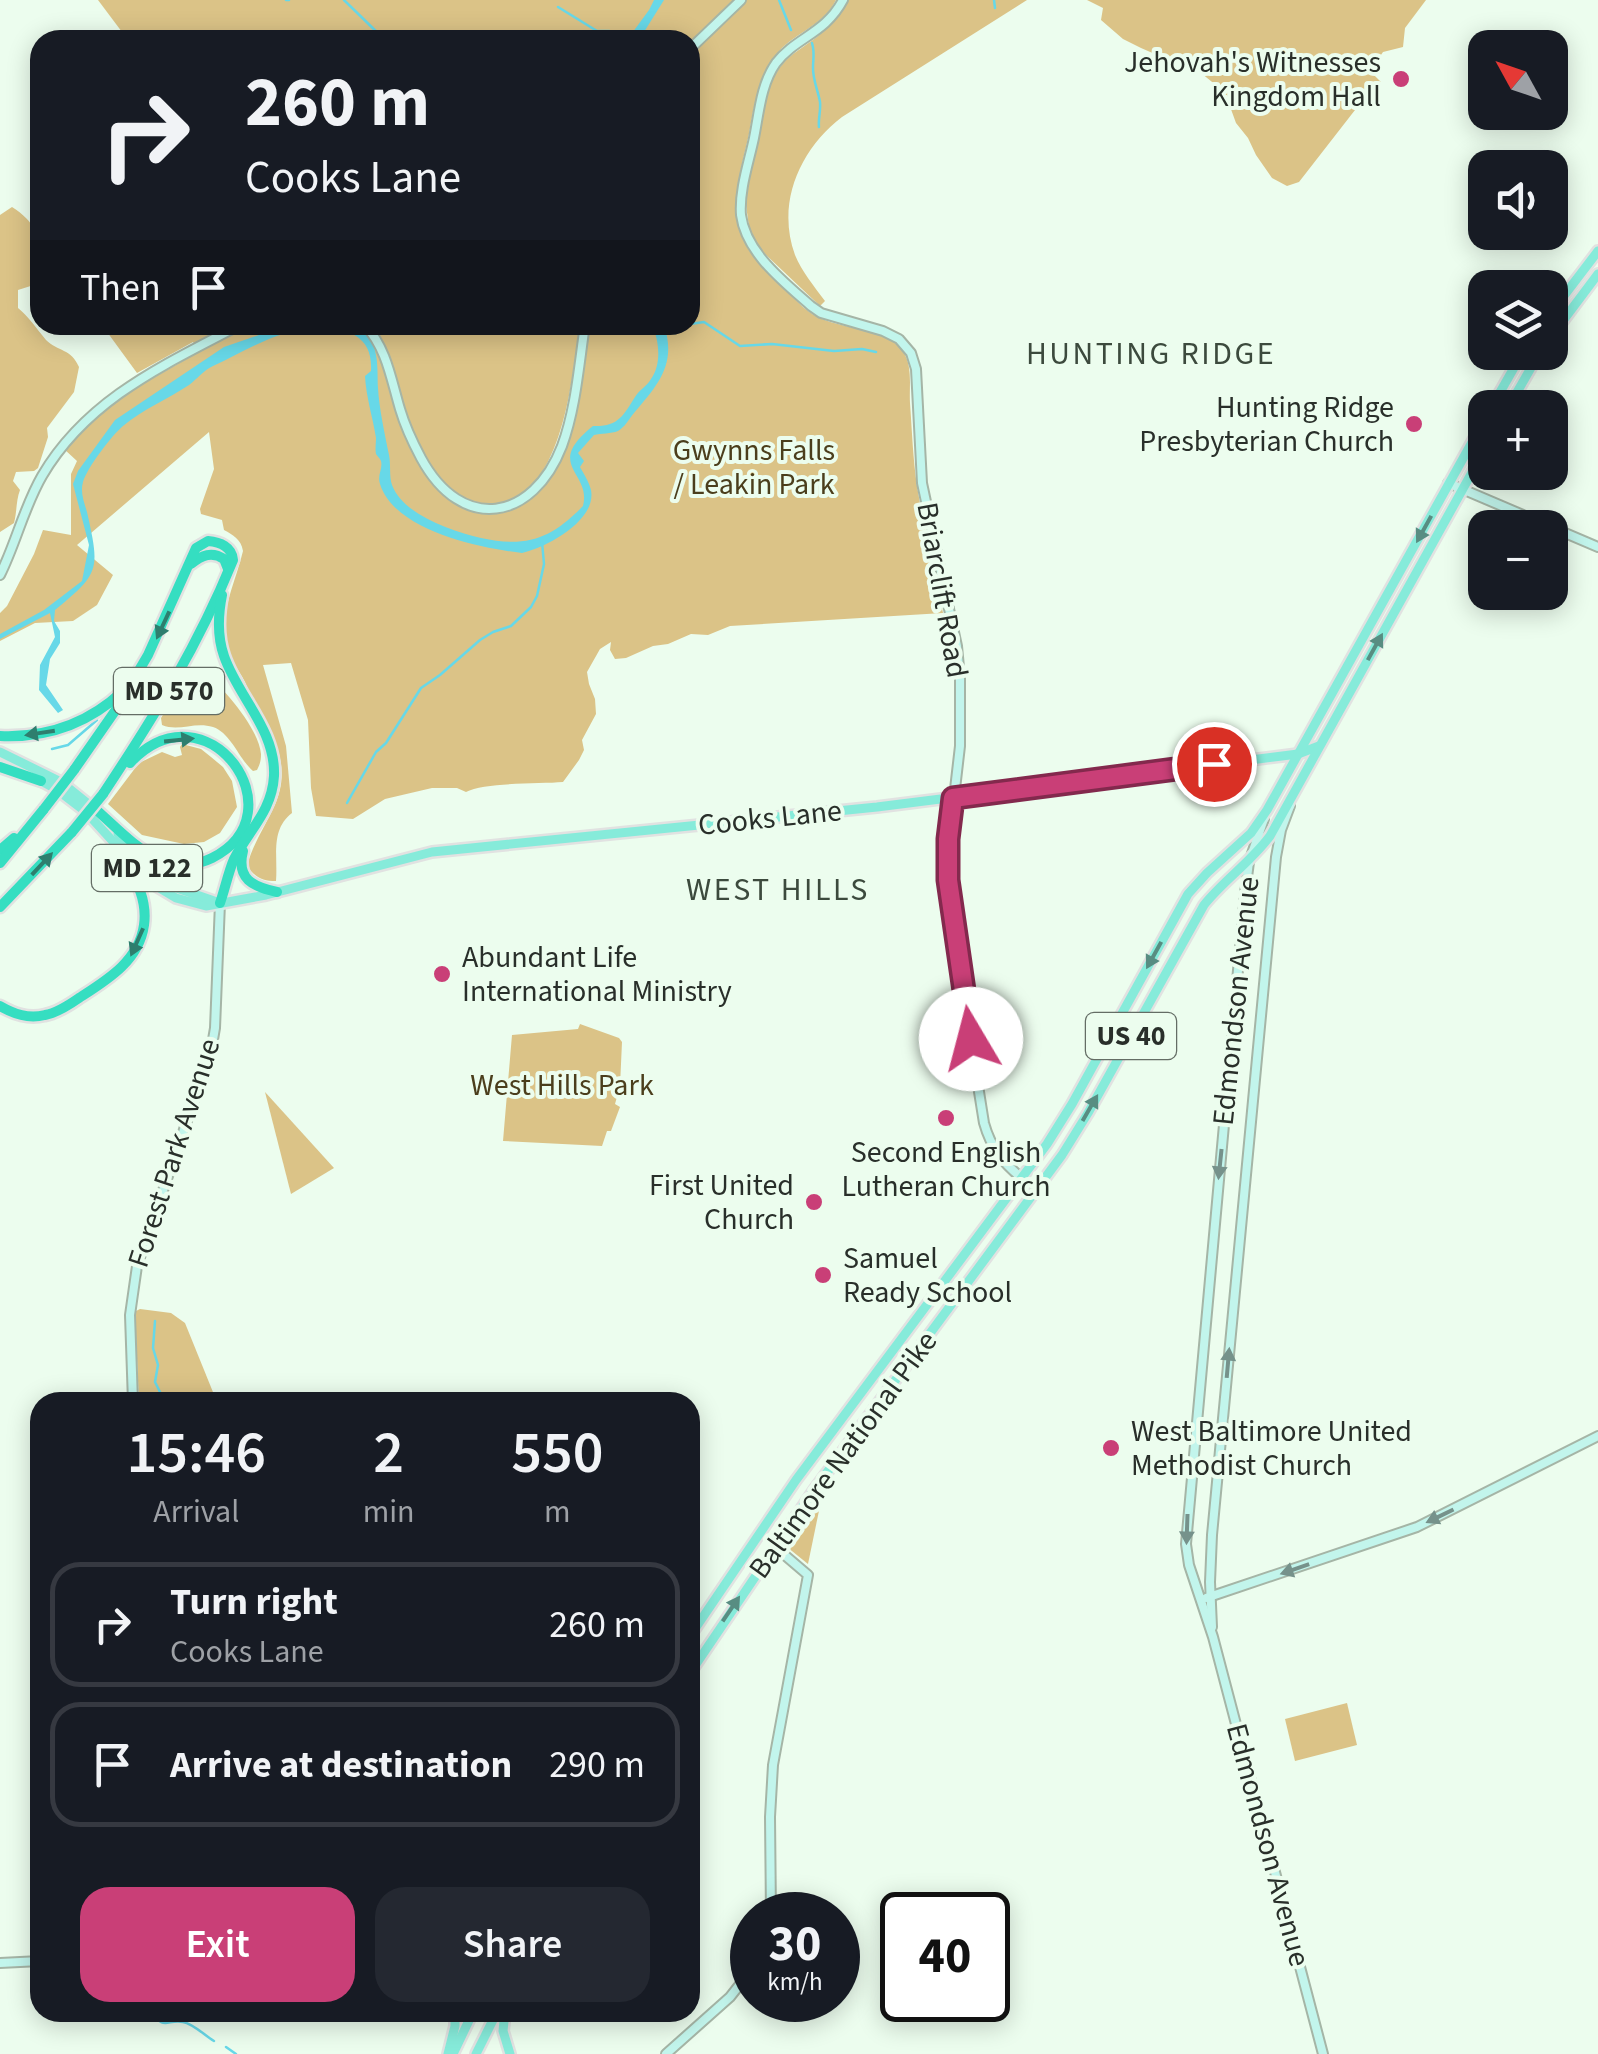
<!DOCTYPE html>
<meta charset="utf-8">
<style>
body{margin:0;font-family:"Source Sans 3",sans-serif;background:#242831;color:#f1f3f6;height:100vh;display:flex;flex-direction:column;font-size:38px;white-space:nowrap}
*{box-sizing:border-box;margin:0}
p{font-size:32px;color:#9ea1a6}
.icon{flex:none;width:55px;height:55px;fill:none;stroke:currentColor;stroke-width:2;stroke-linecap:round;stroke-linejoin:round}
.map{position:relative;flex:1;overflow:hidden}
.side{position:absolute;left:30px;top:1392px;width:670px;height:630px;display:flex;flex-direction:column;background:#171b24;border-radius:30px;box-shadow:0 5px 25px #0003}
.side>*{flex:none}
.hud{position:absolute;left:30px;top:30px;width:670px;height:305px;border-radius:30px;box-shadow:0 5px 25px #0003;background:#171b24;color:#f1f3f6;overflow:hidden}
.needle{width:65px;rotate:310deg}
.tools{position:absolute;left:1468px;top:30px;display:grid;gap:20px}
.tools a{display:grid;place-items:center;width:100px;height:100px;border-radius:20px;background:#171b24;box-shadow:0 5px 25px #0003;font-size:50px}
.speed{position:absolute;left:730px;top:1892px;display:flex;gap:20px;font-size:50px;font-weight:700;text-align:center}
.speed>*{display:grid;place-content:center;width:130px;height:130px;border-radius:50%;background:#171b24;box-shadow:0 5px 25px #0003;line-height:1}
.speed small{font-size:25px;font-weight:400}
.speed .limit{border:5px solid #111;border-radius:15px;background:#fff;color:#111}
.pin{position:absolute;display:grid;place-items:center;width:85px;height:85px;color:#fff;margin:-42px;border:5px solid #fff;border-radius:50%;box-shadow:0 2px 10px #0007}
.me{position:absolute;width:110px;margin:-55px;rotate:352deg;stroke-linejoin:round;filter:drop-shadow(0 0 8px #0008)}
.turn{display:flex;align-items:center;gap:35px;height:210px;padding:0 50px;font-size:45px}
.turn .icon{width:130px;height:130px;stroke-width:2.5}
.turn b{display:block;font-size:70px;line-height:85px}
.then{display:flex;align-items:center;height:95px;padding:0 50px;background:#0003;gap:20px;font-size:38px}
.eta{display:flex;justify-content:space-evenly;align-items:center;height:170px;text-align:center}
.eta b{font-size:60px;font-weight:600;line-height:70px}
.action{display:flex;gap:20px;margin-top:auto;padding:20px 50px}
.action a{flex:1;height:115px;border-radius:30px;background:#c93f77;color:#fff;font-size:40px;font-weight:600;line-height:115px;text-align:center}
.action a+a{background:#242831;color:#f1f3f6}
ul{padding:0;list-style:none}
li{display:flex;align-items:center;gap:30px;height:125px;margin:0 20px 15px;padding:0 30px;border:5px solid #363941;border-radius:30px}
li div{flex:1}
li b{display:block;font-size:38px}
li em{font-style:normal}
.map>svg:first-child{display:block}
.green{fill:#dbc387}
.water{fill:#67d8e8}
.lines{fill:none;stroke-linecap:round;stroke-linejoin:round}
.stream{stroke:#67d8e8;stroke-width:2.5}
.secondary-casing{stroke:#a5b5a6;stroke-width:12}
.primary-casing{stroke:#e1e2e1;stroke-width:14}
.highway-casing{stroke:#e1e2e1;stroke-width:15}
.secondary{stroke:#c2f5ec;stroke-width:8}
.primary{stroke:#86ebda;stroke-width:9}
.highway{stroke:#35dec1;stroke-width:10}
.highway-bridge-casing{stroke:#e1e2e1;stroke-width:15;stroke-linecap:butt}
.highway-bridge{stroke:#35dec1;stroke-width:10}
.oneway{fill:#588d82}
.oneway2{fill:#2e7e6e}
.oneway3{fill:#76928b}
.route-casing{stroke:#83294d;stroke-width:25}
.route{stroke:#c93f77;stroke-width:18}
.poi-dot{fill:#c93f77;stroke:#ecfdee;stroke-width:4}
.labels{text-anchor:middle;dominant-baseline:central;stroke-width:8;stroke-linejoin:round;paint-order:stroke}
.shield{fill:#ecfdee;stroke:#646d65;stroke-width:2.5}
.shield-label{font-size:28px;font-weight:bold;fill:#292f2a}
.poi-label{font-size:30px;fill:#292f2a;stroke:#ecfdee;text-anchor:end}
.park-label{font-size:30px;fill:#4b3e1c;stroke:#ecfdee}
.street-label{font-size:30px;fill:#292f2a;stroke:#ecfdee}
.neighbourhood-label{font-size:32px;letter-spacing:2.5px;fill:#3c4a3d;stroke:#ecfdee}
</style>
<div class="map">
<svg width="1598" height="2054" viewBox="0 0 1598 2054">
<rect width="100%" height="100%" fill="#ecfdee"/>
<!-- green -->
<g class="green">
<path d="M 98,0 L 735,0 L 690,43 L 690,40 L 128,40 Z"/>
<path d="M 745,0 L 836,0 C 823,27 792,33 775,56 C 758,79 754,106 749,134 C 740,175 724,220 754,257 C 760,265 768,272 775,279 C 786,289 796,302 808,311 C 833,331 887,326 903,351 C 913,367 909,386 910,403 C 912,431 913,459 917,486 C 924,529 934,571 943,613 L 730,626 L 708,635 L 691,634 L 668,644 L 653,646 L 626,658 L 615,659 L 610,650 L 611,642 L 600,649 L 587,672 L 589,684 L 595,699 L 596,714 L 582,740 L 584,750 L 579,760 L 563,782 C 540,784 484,782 466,792 L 457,788 L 432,788 L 385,799 L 353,819 L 316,816 L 311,788 L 308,720 L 291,663 L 263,665 L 286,746 L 292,813 C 270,830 278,856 276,881 C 262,881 255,877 247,866 C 252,846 264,828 273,809 C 295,764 271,731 249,693 C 246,678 233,666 228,651 C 217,615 235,585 243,551 C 241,539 233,535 224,530 L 222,520 L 201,514 L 200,509 L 214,469 L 209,432 L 77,545 L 113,575 L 97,605 L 73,621 L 35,623 L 0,641 L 0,613 L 7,606 L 34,554 L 43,530 L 71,535 L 71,474 L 77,461 L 64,449 L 70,440 L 111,402 L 246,325 L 357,325 L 368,335 L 376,349 L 384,367 L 401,425 L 421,466 L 434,483 L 461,506 L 478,513 L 489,513 L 503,511 L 522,501 L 564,448 L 588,325 L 690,325 L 690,52 Z"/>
<path d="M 846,0 L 1027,0 L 842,117 C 800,149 776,203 795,255 C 802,272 814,286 825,301 L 820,306 L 765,254 L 755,242 L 749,227 L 746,205 L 747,191 L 768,91 C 782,51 802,53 828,27 C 836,19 841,10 846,0 Z"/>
<path d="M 1087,0 L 1426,0 L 1405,28 L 1403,47 L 1383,52 L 1370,71 L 1381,82 L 1362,101 L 1299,182 L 1287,186 L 1272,178 L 1256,155 L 1248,138 L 1236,123 L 1228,101 L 1217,86 L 1185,60 L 1164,58 L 1141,48 L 1123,39 L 1101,20 L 1103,8 Z"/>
<path d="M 12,207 C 45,228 40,248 40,283 L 18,290 L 18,308 C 29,317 37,329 46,340 C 58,352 71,348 79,367 L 74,392 L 47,428 L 48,437 L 38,468 L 34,471 L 16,472 L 13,481 L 20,490 C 16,500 17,512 14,523 L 0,532 L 0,215 Z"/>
<path d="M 102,325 L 129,325 L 132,327 L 133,325 L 232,325 L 195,345 L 193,342 L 137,373 Z"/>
<path d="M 369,325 L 580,325 C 572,377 563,501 492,505 C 470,506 453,495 439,479 C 409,445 386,368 369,325 Z"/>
<path d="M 200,669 C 221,684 259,728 261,754 C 261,761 260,764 257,770 L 253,771 C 239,759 231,733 213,727 C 195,721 179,732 162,725 L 161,718 L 190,670 Z"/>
<path d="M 182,744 L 201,749 L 211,757 L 223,767 L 232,781 L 237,807 L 220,833 L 204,842 L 184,844 L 142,835 L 108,804 L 139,763 L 162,752 L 175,757 L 182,755 L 180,747 Z"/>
<path d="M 580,1024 L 619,1038 L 622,1042 L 620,1086 L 615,1104 L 620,1107 L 611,1131 L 607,1131 L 602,1146 L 503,1141 L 512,1035 L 578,1029 Z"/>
<path d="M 265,1092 L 334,1168 L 291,1194 Z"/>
<path d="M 140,1309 L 171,1313 L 185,1323 L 217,1402 L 139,1402 L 135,1316 L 136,1311 Z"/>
<path d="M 820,1500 L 821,1501 L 808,1564 L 787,1547 Z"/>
<path d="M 1347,1703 L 1357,1745 L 1295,1761 L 1285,1719 Z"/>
</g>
<!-- water -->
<g class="water">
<path d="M 654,0 L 664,0 L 639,40 L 627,40 L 649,10 Z"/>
<path d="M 288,325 C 307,325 349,320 363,331 C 380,346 377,368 378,388 C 379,408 385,435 389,455 C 391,465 389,476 392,485 C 403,515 452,531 481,538 C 526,548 551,539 583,506 C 592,472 543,466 593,426 C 618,427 623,416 635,397 C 640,389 647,386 651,379 C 662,364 659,340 652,325 L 664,325 C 677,364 658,385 634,413 C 629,419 625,427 618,431 C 611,434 601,433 594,435 L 578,453 L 584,461 L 580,467 C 584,474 589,482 591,490 C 597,521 545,548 522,553 C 480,548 395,531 380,484 C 377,475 383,469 381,461 C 380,458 377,456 376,454 C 375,450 376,442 376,438 C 373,418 366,397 365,376 L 371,371 C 373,337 350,329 321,328 C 282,327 247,350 213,366 C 204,370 197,379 189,385 C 168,399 143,409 123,426 C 112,435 87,468 83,482 C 80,492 84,502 87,512 C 100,570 100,573 55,610 L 54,621 L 60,631 L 60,643 L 50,659 L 46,685 L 63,710 L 58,713 L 39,690 L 40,665 L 55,637 L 50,613 L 0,639 L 0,634 L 44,610 L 82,581 L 89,545 L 73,484 L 78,471 L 115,420 L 224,347 Z"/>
</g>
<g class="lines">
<!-- stream -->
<g class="stream">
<path d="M 286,0 L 289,0"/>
<path d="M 344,0 L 385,40"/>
<path d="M 779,0 L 791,30"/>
<path d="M 994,0 L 995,8"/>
<path d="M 558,7 L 597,31 L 609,31 L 629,36"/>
<path d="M 812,43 C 815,53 813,58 813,68 C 813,81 818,90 820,102 C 821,110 818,119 819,127"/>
<path d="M 690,324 L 704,322 L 740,346 L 772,344 L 834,351 L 862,349 L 876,352"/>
<path d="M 667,332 L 675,333 L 688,325"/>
<path d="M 52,749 L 68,745 L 97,720"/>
<path d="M 347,803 L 376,752 L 386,743 L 421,688 L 440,675 L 480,640 L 493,632 L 511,626 L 531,607 L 537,596 L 544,564 L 542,542"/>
<path d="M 155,1321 L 153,1348 L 158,1365 L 155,1382 L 165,1402"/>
<path d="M 152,2012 C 164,2031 167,2019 183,2022 C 194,2024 205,2036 214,2041"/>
<path d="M 226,2047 L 236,2054"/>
</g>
<defs>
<g id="secondary">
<path d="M 843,0 C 825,34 796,37 776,63 C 761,84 759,113 754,138 C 749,162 739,190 741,215 C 746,253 784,282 811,306 L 821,313 L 883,331 L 899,339 L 911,353 L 916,369 L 922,483 L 957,646 L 960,678 L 960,746 L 947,858 L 964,998 L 984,1123 C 991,1148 1003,1163 1023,1179"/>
<path d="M 690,49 L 741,0"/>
<path d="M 365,325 C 387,349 391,379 400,409 C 405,426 413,443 421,458 C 462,534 533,521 562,446 C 576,408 579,364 585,325"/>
<path d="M 1448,483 L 1598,547"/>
<path d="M 0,575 C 16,543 24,507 42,476 C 87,399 164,365 240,325"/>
<path d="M 1264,819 L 1249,862 L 1245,893 L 1186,1544 L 1189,1565 L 1213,1637 L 1323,2054"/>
<path d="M 133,1402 L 130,1315 L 137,1266 L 211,1051 L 215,1028 L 220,903"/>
<path d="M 1206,1598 L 1417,1527 L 1598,1436"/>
<path d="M 1212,1627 L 1210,1582 L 1212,1535 L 1276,857 L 1281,830 L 1290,806"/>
<path d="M 771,1915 L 770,1817 L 773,1765 L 808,1575 L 774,1546"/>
<path d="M 0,1963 L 40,1961"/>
<path d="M 666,2054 L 730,1997 L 752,1969"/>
</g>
<g id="primary">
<path d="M 1550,314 L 1598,251"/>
<path d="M 1550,338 L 1598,274"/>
<path d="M 1491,408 L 1523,352"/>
<path d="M 1508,408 L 1540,352"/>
<path d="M 0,752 L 61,782 L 97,811"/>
<path d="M 36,778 L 56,789 L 86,812 L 151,883 L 176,898 L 206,906 L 266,895 L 432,852 L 877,807 L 1298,754 L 1319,746"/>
<path d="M 118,834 L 144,865 L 168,885 L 217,902"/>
<path d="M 690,1636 L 796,1480 L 1047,1144 L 1072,1104 L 1188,894 L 1207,873 L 1251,833 L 1267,810 L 1485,419"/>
<path d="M 690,1673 L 814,1490 L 1062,1155 L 1088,1113 L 1204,905 C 1224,880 1251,862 1270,836 L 1485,449"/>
<path d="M 505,2012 L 503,2031 L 510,2054"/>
<path d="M 448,2054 L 455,2026 L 455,2012"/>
<path d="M 453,2054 L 473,2012"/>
<path d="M 476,2054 L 497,2012"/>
</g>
<g id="highway">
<path d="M 191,564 C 202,555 212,551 224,559 L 228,569"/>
<path d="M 0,736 C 47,738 89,723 123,691"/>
<path d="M 0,767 L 41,781"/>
<path d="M 74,770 L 115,711 L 148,655 L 196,548 L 208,541 C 220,542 232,547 233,560 C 198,646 154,717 103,794"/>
<path d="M 93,807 C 113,824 134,848 159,859 C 176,867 196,866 212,858 C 302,813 206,681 130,763"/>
<path d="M 0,850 L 14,838"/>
<path d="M 243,851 C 236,879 253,887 277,892"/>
<path d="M 0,863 L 44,809"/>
<path d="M 220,903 C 225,889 228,873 234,859 C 249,830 272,811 274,776 C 276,730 238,697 224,656 C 217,636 218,615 222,595"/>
<path d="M 0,907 L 72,832"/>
<path d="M 0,1006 C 14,1014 28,1019 45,1015 C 57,1013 69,1005 79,998 C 107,980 139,961 144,925 C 148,897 133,875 121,852"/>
</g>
</defs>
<!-- secondary casing -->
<use href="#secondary" class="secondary-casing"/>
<!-- primary casing -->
<use href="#primary" class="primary-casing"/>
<!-- highway casing -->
<use href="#highway" class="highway-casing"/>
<!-- secondary -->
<use href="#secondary" class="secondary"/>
<!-- primary -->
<use href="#primary" class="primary"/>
<!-- highway -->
<use href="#highway" class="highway"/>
<defs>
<g id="highway-bridge">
<path d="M 44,809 L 74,770"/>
<path d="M 72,832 L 103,794"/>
</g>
</defs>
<!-- highway-bridge casing -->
<use href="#highway-bridge" class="highway-bridge-casing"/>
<!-- highway-bridge -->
<use href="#highway-bridge" class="highway-bridge"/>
</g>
<!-- one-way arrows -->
<defs><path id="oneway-solid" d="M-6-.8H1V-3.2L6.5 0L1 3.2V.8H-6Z" transform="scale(2.5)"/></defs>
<g class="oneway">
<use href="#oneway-solid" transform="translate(1424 529) rotate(119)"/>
<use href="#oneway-solid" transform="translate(1375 647) rotate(-61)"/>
<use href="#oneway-solid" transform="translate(1154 955) rotate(119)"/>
<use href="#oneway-solid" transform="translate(1090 1108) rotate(-60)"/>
<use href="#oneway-solid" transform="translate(731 1609) rotate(-56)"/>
</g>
<g class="oneway2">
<use href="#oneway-solid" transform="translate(163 625) rotate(115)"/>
<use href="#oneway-solid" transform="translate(40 733) rotate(171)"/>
<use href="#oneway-solid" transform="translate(179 740) rotate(-6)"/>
<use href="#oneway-solid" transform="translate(42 864) rotate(-47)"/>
<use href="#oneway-solid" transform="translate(137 942) rotate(114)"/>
</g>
<g class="oneway3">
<use href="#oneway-solid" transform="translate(1220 1164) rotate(96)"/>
<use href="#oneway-solid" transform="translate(1228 1363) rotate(-85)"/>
<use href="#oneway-solid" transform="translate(1440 1516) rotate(154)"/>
<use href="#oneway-solid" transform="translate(1187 1529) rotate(92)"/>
<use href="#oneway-solid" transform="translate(1295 1569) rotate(161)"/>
</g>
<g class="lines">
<defs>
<path id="route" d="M 971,1039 L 948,880 L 948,839 L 953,798 L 1214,764"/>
</defs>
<!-- route casing -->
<use href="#route" class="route-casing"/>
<!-- route -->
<use href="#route" class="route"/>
</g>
<!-- markers -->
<g class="poi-dot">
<circle cx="1401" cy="79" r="10"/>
<circle cx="1414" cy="424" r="10"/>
<circle cx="442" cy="974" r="10"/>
<circle cx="946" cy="1118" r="10"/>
<circle cx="814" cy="1202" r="10"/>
<circle cx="823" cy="1275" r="10"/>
<circle cx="1111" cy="1448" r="10"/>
</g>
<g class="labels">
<!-- shield labels -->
<g class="shield">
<rect x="114" y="668" width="110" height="46" rx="8"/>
<rect x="92" y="845" width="110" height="46" rx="8"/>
<rect x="1086" y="1013" width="90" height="46" rx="8"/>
</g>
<g class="shield-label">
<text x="169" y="691">MD 570</text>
<text x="147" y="868">MD 122</text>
<text x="1131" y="1036">US 40</text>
</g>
<!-- poi labels -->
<g class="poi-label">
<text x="1381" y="62">Jehovah's Witnesses<tspan x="1381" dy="34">Kingdom Hall</tspan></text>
<text x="1394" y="407">Hunting Ridge<tspan x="1394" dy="34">Presbyterian Church</tspan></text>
<text x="462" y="957" text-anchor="start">Abundant Life<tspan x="462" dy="34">International Ministry</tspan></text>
<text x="946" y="1152" text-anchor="middle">Second English<tspan x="946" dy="34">Lutheran Church</tspan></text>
<text x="794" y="1185">First United<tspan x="794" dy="34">Church</tspan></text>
<text x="843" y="1258" text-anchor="start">Samuel<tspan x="843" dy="34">Ready School</tspan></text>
<text x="1131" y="1431" text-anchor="start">West Baltimore United<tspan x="1131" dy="34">Methodist Church</tspan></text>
</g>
<!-- park labels -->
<g class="park-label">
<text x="754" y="450">Gwynns Falls<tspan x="754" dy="34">/ Leakin Park</tspan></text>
<text x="562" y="1085">West Hills Park</text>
</g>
<!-- street labels -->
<g class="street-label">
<text transform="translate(942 590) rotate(80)">Briarclift Road</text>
<text transform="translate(770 818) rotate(-6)">Cooks Lane</text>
<text transform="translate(1236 1001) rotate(-84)">Edmondson Avenue</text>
<text transform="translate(174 1153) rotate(-72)">Forest Park Avenue</text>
<text transform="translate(843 1455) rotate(-54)">Baltimore National Pike</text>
<text transform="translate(1268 1845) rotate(75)">Edmondson Avenue</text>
</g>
<!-- neighbourhood labels -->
<g class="neighbourhood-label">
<text x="1151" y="354">HUNTING RIDGE</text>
<text x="778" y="890">WEST HILLS</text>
</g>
</g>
</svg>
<div class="tools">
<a><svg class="needle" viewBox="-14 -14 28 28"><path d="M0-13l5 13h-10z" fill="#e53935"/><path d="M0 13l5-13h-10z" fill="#9ea1a6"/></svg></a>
<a><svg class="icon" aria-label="sound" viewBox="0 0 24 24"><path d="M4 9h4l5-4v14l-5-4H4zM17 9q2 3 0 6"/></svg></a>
<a><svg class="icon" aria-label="layers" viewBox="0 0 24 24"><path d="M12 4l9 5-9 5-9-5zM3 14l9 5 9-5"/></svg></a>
<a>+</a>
<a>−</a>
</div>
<div class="speed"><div>30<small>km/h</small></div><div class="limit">40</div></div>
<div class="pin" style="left:1214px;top:764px;background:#d93025"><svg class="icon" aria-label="arrive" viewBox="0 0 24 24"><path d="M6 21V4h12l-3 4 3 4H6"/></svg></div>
<svg class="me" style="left:971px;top:1039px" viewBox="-20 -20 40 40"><circle r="19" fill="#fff"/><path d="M0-13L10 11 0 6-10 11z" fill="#c93f77"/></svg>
<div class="hud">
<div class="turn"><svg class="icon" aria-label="right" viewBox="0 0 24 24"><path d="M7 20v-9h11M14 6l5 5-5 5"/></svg><div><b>260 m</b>Cooks Lane</div></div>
<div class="then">Then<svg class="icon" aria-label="arrive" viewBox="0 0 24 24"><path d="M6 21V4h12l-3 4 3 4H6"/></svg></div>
</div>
<section class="side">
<div class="eta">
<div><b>15:46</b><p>Arrival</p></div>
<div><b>2</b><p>min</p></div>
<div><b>550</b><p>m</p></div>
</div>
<ul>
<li><svg class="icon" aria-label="right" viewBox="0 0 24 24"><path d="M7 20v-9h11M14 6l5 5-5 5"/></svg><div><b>Turn right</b><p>Cooks Lane</p></div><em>260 m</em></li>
<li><svg class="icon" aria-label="arrive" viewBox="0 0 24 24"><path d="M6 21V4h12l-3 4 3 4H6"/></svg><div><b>Arrive at destination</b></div><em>290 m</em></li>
</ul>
<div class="action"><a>Exit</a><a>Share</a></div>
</section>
</div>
